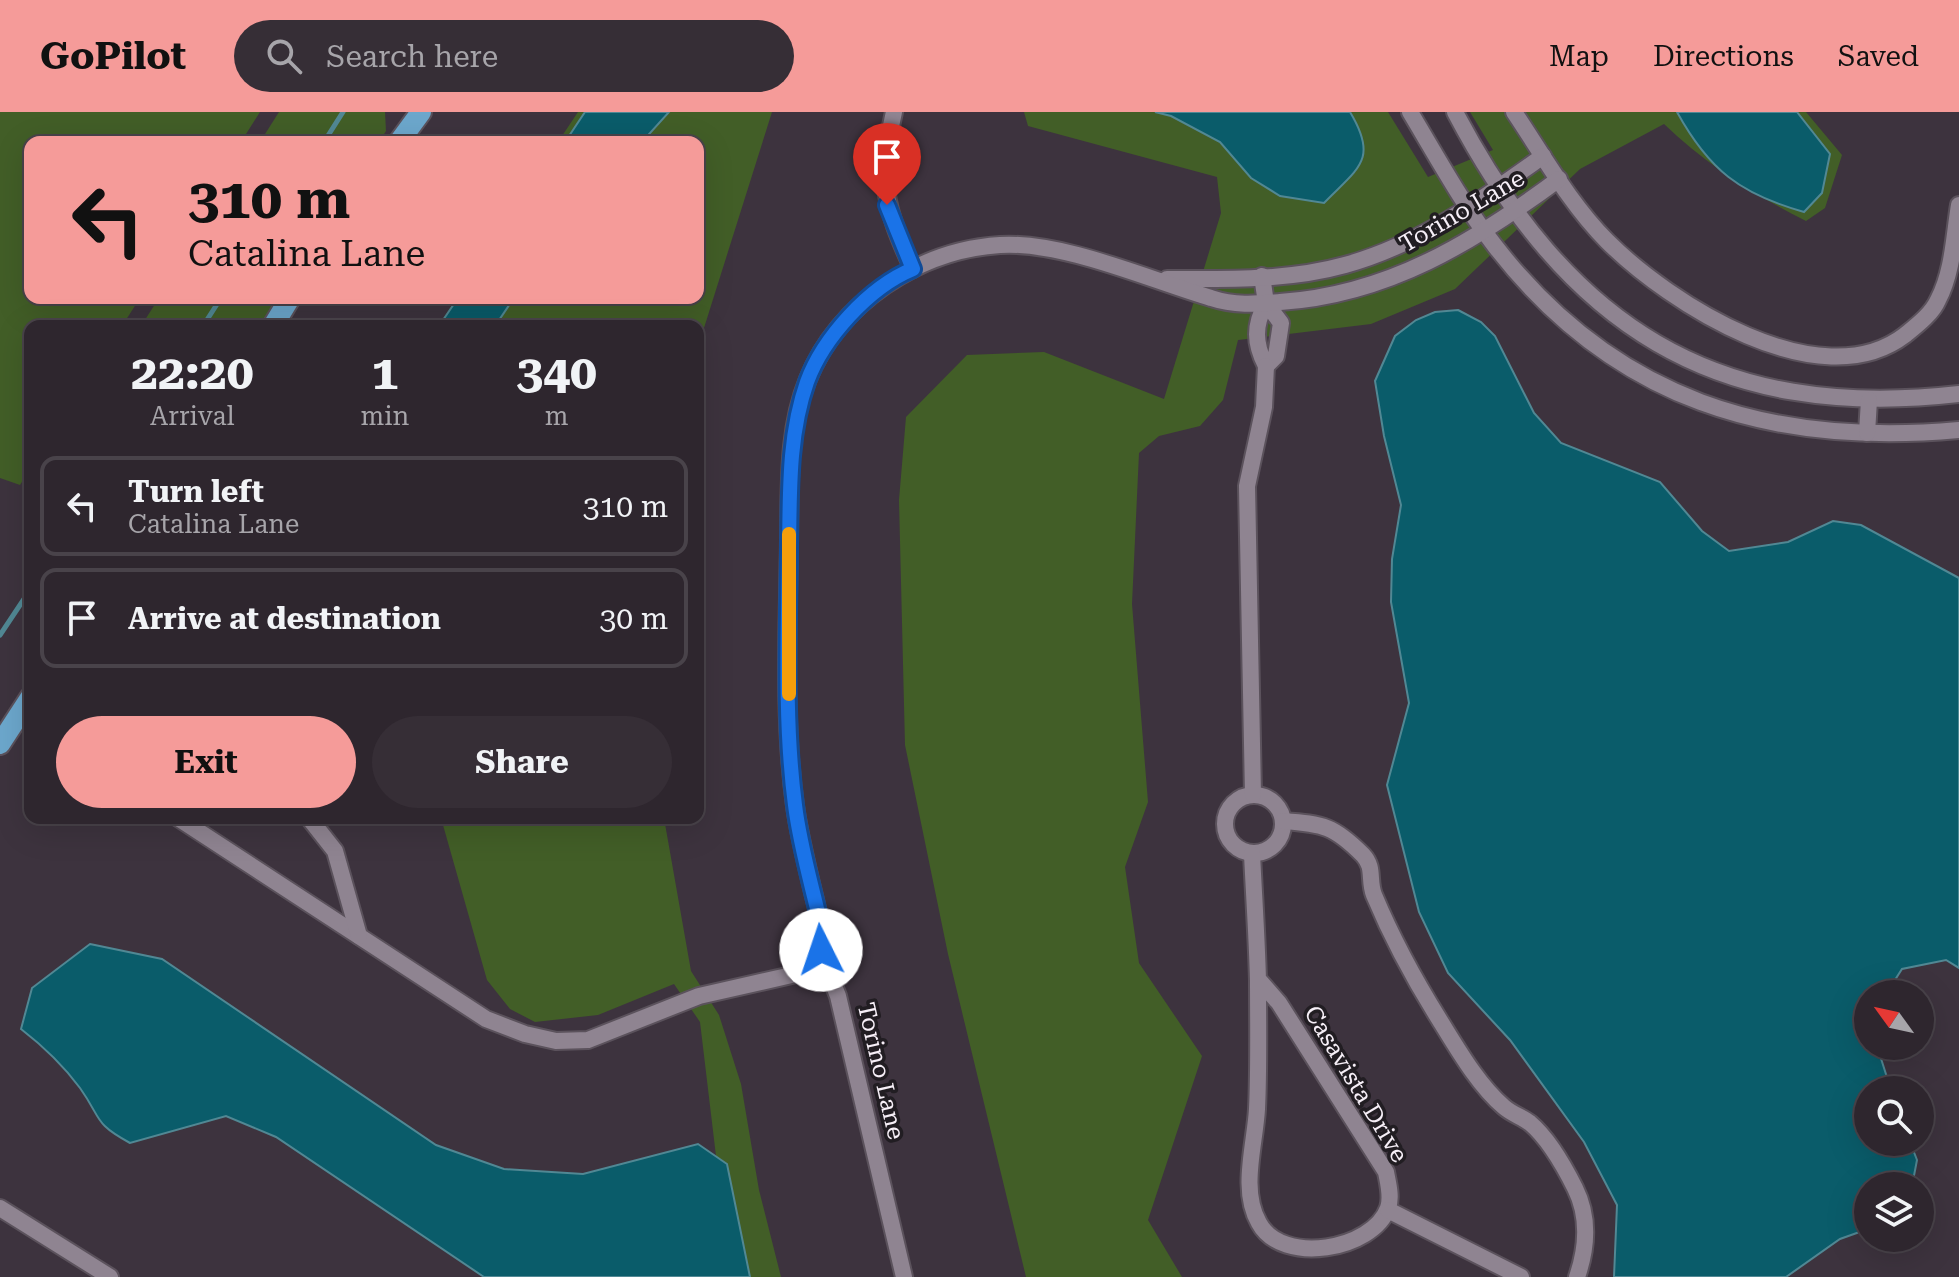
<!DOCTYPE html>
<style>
body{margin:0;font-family:"Roboto Serif",serif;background:#362e36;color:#f1f3f6;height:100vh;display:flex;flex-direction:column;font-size:30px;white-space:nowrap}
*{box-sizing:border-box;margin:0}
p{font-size:26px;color:#a7a5aa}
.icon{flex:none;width:44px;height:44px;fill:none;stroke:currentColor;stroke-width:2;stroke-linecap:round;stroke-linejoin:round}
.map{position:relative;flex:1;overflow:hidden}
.details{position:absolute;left:24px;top:208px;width:680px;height:504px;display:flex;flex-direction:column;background:#2e262e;border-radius:16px;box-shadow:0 8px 32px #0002,0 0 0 2px #49434a}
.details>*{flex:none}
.hud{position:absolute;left:24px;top:24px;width:680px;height:168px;border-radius:16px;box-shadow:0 8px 32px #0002,0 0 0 2px #49434a;background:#f59b99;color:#111;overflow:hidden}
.needle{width:52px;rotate:303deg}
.buttons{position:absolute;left:1854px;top:868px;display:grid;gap:16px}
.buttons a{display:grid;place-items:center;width:80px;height:80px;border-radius:50%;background:#2e262e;box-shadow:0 8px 32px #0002,0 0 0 2px #49434a;font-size:40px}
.pin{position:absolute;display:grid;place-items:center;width:68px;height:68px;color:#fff;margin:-82px -34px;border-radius:50% 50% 50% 0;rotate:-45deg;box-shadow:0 0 8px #0007}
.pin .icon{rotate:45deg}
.me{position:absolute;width:88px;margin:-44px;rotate:356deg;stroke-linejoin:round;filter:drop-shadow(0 0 6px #0008)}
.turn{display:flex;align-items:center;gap:28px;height:168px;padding:0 32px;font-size:36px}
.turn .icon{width:104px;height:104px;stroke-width:2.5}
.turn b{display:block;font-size:56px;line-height:68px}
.eta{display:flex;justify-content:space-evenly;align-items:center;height:136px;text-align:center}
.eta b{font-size:48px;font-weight:700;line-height:56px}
.cta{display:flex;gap:16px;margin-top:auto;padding:16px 32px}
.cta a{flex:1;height:92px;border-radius:48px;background:#f59b99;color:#111;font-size:32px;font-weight:700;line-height:92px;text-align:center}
.cta a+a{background:#362e36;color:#f1f3f6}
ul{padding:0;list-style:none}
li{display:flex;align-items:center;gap:24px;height:100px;margin:0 16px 12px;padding:0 16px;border:4px solid #49434a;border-radius:16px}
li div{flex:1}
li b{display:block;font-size:30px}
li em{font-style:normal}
header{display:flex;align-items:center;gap:48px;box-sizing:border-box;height:112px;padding:0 40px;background:#f59b99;color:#111}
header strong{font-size:38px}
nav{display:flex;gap:44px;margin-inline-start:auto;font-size:28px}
.search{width:560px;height:72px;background:#362e36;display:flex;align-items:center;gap:20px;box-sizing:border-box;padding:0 28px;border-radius:44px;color:#a7a5aa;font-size:30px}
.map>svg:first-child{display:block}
.green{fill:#425e27}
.water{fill:#0a5c6a;stroke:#518894;stroke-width:2}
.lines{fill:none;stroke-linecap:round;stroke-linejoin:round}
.stream{stroke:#518894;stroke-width:5}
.minor-casing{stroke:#5b525c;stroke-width:20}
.major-casing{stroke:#5b525c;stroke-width:24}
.minor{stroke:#8f8491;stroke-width:16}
.major{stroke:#6ca7cc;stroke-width:20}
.route-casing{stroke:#114b97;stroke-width:20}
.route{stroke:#1a73e8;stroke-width:14}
.slow{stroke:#f59e0b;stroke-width:14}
.labels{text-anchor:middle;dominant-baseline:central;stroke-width:7;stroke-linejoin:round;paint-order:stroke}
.street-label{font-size:24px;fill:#f6eff7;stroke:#211d22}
</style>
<header>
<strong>GoPilot</strong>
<div class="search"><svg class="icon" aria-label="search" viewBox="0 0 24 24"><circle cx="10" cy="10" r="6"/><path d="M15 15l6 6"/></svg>Search here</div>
<nav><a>Map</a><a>Directions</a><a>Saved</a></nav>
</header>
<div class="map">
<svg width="1959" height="1165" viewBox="0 0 1959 1165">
<rect width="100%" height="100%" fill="#3d333e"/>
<!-- green -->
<g class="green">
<path d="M 0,0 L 260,0 L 241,30 L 30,30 L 30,186 L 140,186 L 122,214 L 30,214 L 30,357 L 20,373 L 0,366 Z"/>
<path d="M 279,0 L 385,0 L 386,19 L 379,30 L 260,30 Z"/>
<path d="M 578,0 L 772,0 L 698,235 L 698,214 L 438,214 L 457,186 L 698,186 L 698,30 L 558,30 Z"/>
<path d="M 1024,0 L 1388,0 L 1428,65 L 1493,38 L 1470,0 L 1806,0 L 1842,43 L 1825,96 L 1806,109 C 1753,82 1707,53 1664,12 L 1580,57 L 1455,177 L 1371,212 L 1238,228 L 1223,288 L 1200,314 L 1159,324 L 1139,341 L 1132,492 L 1148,690 L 1125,755 L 1139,851 L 1202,944 L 1148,1108 L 1182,1165 L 1026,1165 L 948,842 L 905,633 L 899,388 L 906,305 L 967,243 L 1044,240 L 1164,287 L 1221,101 L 1217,65 L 1028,14 Z"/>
<path d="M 159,186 L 279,186 L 262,214 L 141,214 Z"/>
<path d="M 441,706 L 664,706 L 691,859 L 719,903 L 741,972 L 759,1078 L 781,1165 L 743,1165 L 716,1044 L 700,910 L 674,872 L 598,903 L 535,910 L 510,897 L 487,868 Z"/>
</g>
<!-- water -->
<g class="water">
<path d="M 585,0 L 669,0 L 642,30 L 565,30 Z"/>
<path d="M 1155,0 L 1350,0 C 1379,48 1358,56 1324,91 L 1280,84 L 1251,66 L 1220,30 L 1171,4 Z"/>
<path d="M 1677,0 L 1797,0 L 1830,42 L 1822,81 L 1804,100 C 1740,82 1709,58 1677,0 Z"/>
<path d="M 458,186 L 514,186 L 495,214 L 439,214 Z"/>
<path d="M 1458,198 L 1481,210 L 1495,224 L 1534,301 L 1561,331 L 1660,370 L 1702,419 L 1729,439 L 1788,430 L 1833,409 L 1861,413 L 1959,466 L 1959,856 L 1946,848 L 1902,857 L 1886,882 L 1868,882 L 1868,934 L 1877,934 L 1891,978 L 1868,978 L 1868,1030 L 1910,1030 L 1917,1048 L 1912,1074 L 1868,1074 L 1868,1117 L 1840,1127 L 1786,1165 L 1614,1165 L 1617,1093 L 1584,1030 L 1510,928 L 1448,861 L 1419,800 L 1387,673 L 1409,591 L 1391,490 L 1392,447 L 1401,393 L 1384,324 L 1375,269 L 1395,224 L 1416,208 L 1435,200 Z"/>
<path d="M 90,832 L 162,847 L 436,1033 L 504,1057 L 583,1062 L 698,1032 L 727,1052 L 750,1165 L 484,1165 L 276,1025 L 226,1004 L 130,1031 C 93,1011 102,1007 80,976 C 63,953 43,934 21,917 L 32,876 Z"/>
</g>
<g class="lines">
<!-- stream -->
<g class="stream">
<path d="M 324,30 L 343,0"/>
<path d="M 203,214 L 221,186"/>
<path d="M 0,523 L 30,478"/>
</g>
<defs>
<g id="minor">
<path d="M 894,0 C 878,69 884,94 913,157"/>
<path d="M 1410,0 C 1437,45 1463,93 1495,134 C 1614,288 1770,335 1959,318"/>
<path d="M 1455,0 C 1567,213 1714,310 1959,282"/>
<path d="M 1514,0 C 1543,43 1570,92 1607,129 C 1669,191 1820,288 1905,223 C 1916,214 1932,202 1938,188 C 1953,160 1954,123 1959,93"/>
<path d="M 1262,164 L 1266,191 L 1281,211 L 1276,244 L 1266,254 C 1254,231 1254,213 1266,191"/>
<path d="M 1167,167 C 1224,167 1288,169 1345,153 C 1418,133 1482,88 1543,44"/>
<path d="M 1867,321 L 1869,288"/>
<circle cx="1254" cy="712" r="29"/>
<path d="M 1253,683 L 1247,374 L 1264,295 L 1266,254"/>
<path d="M 178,706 L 486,907 L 525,922 L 556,929 L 588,928 L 699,884 L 796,862 C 816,852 821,840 822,818 C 813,777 801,736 795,694 C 783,607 788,515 789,427 C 790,374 787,317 808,267 C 839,191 919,138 1000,133 C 1063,129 1150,168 1211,186 C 1235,194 1256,192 1280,190 C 1388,183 1474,130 1559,67"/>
<path d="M 309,706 L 335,739 L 359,824"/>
<path d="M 1283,709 C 1324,712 1334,714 1363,743 C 1375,756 1368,768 1374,783 C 1392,826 1414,867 1439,907 C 1457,936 1478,973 1504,995 C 1512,1002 1522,1005 1530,1011 C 1549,1027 1564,1054 1575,1076 C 1589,1104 1587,1136 1577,1165"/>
<path d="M 1252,742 C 1254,784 1257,827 1258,869 C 1258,912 1259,955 1257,997 C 1255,1033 1240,1078 1259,1111 C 1282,1154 1373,1138 1388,1096 C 1392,1085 1388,1071 1386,1060 L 1279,891 L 1258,867"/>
<path d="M 814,848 L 830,864 L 838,884 L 904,1165"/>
<path d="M 0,1096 L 110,1165"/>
<path d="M 1388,1098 L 1521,1165"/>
</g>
<g id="major">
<path d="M 399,30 L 421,0"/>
<path d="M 273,214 L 290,186"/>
<path d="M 0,632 L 30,586"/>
</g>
</defs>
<!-- minor casing -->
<use href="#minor" class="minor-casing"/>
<!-- major casing -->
<use href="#major" class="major-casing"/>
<!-- minor -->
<use href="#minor" class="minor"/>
<!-- major -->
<use href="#major" class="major"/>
</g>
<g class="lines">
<defs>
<path id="route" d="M 821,838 L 822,818 C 813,777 800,735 795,693 C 784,609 788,523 789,438 C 790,382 788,324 807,270 C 823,226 869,175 913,157 L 887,93"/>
</defs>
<!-- route casing -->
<use href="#route" class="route-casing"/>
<!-- route -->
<use href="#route" class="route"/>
<!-- slow -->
<path class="slow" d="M 789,582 L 789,422"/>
</g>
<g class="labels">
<!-- street labels -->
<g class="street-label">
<text transform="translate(1462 99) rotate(-30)">Torino Lane</text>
<text transform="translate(881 959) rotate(77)">Torino Lane</text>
<text transform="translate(1356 972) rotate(59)">Casavista Drive</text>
</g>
</g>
</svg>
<div class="buttons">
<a><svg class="needle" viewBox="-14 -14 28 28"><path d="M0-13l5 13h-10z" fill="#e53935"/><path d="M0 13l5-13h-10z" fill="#a7a5aa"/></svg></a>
<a><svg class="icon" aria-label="search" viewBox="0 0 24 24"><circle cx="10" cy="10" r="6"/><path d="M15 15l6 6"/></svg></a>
<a><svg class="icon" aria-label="layers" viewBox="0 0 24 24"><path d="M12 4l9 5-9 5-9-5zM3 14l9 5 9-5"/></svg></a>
</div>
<div class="pin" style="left:887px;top:93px;background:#d93025"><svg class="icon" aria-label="arrive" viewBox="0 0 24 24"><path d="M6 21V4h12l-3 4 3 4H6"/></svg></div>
<svg class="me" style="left:821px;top:838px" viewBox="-20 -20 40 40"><circle r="19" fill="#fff"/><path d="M0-13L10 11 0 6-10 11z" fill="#1a73e8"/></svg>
<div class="hud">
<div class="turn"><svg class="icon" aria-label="left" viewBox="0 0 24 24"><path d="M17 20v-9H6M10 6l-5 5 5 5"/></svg><div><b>310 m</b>Catalina Lane</div></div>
</div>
<section class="details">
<div class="eta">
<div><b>22:20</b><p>Arrival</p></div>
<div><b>1</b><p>min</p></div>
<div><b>340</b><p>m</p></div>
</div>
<ul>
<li><svg class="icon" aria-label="left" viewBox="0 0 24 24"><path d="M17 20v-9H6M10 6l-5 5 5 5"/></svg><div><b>Turn left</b><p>Catalina Lane</p></div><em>310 m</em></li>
<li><svg class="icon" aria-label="arrive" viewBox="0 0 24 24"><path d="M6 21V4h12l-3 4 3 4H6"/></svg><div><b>Arrive at destination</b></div><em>30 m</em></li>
</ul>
<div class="cta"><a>Exit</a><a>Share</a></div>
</section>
</div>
